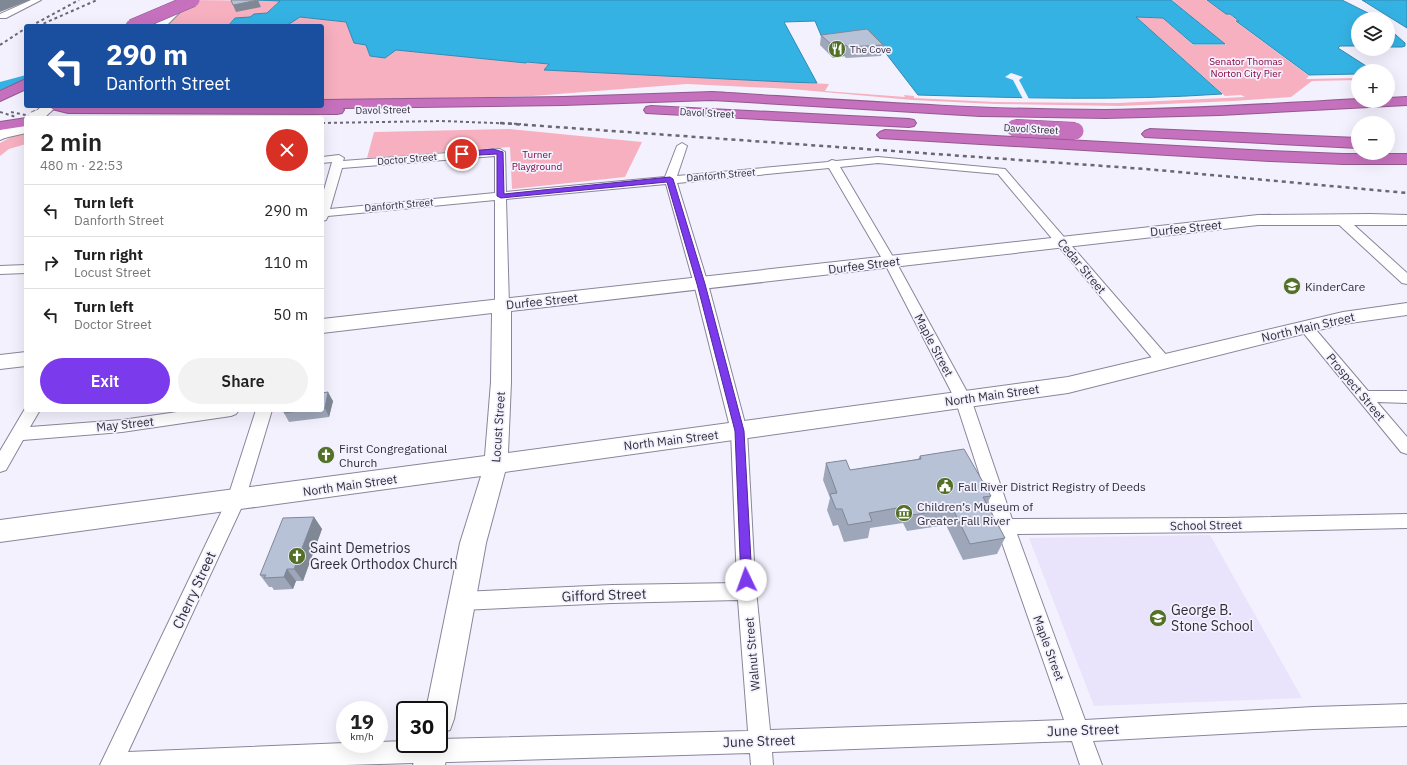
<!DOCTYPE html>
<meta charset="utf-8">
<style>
body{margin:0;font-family:"IBM Plex Sans",sans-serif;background:#f2f2f2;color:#222;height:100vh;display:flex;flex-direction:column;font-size:15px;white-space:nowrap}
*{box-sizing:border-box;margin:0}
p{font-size:13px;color:#767676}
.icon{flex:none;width:22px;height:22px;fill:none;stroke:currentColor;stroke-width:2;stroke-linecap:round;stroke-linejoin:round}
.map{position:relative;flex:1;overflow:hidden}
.drawer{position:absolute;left:24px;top:116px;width:300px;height:296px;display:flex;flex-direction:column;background:#fff;border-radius:4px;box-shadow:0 4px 16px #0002}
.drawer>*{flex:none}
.guide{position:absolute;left:24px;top:24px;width:300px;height:84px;border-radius:4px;box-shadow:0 4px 16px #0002;background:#1a4fa0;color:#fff;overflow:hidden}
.tools{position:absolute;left:1351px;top:12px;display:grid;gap:8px}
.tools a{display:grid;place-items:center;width:44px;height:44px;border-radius:50%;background:#fff;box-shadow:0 4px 16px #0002;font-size:20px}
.speed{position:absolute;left:336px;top:701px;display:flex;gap:8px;font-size:20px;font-weight:700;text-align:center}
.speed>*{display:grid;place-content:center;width:52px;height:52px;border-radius:50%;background:#fff;box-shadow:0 4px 16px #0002;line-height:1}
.speed small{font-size:10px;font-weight:400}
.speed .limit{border:2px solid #111;border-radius:6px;background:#fff;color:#111}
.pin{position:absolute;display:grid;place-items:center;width:34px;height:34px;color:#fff;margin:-17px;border:2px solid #fff;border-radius:50%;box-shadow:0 1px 4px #0007}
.me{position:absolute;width:44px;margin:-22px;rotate:357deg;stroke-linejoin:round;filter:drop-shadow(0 0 3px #0008)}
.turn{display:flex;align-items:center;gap:14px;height:84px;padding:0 16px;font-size:18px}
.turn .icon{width:52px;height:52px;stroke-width:2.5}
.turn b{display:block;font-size:28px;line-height:34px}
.round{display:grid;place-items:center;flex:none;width:42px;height:42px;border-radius:21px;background:#f2f2f2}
.overview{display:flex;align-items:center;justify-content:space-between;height:68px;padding:0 16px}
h1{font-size:24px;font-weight:600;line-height:30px}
.button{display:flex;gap:8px;margin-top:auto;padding:8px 16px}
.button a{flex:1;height:46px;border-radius:24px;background:#7c3aed;color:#fff;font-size:16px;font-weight:600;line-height:46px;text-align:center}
.button a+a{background:#f2f2f2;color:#222}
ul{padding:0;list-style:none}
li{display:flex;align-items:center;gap:12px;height:52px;padding:0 16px;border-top:1px solid #e0e0e0}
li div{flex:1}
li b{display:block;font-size:15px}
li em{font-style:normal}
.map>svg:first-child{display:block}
.built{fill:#e9e3fc}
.green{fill:#f6b0c0}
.water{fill:#35b2e4;stroke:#348ab0}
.pier{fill:#f4f1ff}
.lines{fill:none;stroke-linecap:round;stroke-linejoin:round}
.river{fill:#35b2e4;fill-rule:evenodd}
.street-casing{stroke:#8a859a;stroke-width:2}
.secondary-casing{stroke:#8a859a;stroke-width:2}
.highway-casing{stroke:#925a8f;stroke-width:2}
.street{fill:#fff;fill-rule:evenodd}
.secondary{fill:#fff;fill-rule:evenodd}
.highway{fill:#c671be;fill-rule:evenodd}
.rail-far1{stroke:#6a6772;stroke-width:2;stroke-dasharray:3 3;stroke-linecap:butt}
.rail{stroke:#6a6772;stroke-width:2.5;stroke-dasharray:4 4;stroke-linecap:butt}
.secondary-bridge-casing{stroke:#8a859a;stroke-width:14;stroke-linecap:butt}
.highway-bridge-far1-casing{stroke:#925a8f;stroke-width:14;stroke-linecap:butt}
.highway-bridge-casing{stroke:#925a8f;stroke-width:18;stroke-linecap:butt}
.secondary-bridge{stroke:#fff;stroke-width:12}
.highway-bridge-far1{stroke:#c671be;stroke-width:13}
.highway-bridge{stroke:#c671be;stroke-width:17}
.wall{fill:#9da7b9}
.shaded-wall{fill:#808896}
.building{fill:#b7c2d7;stroke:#808896}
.route{fill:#7c3aed;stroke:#51269a}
.labels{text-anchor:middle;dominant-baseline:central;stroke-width:3.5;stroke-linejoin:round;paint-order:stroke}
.far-poi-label{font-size:10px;fill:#302e37;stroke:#f4f1ff;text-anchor:start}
.far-park-label{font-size:10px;fill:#880a40;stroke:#f4f1ff}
.far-street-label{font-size:10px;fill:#302e37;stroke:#f4f1ff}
.street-label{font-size:12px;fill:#302e37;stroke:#f4f1ff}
.poi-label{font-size:12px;fill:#302e37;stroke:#f4f1ff;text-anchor:start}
.near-poi-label{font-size:14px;fill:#302e37;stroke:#f4f1ff;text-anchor:start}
.near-street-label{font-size:14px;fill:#302e37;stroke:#f4f1ff}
</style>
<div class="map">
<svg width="1407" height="765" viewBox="0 0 1407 765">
<rect width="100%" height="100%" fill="#f4f1ff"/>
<!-- built -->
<path class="built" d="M 1210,535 L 1302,698 L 1094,706 L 1029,538 Z"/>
<!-- green -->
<g class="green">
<path d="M 193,0 L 280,1 L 267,13 L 254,14 L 250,17 L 235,18 L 228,26 L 167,26 Z"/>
<path d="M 1172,0 L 1206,0 L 1226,14 L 1229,14 L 1238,21 L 1235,21 L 1309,76 L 1306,79 L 1358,78 L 1358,80 L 1312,81 L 1291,97 L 1234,101 L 1120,106 L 995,104 L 912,100 L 791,89 L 687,84 L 532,96 L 322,101 L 322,26 L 286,26 L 300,17 L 346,22 L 354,43 L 366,44 L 370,56 L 385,58 L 396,50 L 525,63 L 527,62 L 550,64 L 545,70 L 829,84 L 825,91 L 905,97 L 904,95 L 914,96 L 914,98 L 994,102 L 1118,103 L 1245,97 L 1241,95 L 1225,96 L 1136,17 L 1163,18 L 1193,45 L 1226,45 Z"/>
<path d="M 509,129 L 642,142 L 625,177 L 512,189 L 510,147 L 367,158 L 374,132 Z"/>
<path d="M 17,134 L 26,134 L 26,144 L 9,149 L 0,156 L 0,143 Z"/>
</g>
<!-- water -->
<g class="water">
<path d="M 258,0 L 1171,0 L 1225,44 L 1193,44 L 1163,18 L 1136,17 L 1222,94 C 1120,101 1019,98 918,95 L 874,38 L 823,40 L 815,21 L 784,22 L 817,83 L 786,82 L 544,70 L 549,64 L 527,62 L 526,63 L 396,50 L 385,58 L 370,56 L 366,45 L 354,43 L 346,22 L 300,17 L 286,26 L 228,26 L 235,18 L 250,17 L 254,14 L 267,13 L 280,1 Z"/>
<path d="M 1207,0 L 1342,0 L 1368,13 L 1376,19 L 1358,19 L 1358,46 L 1340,46 L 1338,48 L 1374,71 L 1358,71 L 1358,74 L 1309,75 L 1236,21 L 1239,21 L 1230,14 L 1226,14 Z"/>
<path d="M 1362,0 L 1407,0 L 1407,28 Z"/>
<path d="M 1388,28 L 1405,43 L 1405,46 L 1402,47 L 1388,47 Z"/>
</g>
<!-- pier -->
<path class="pier" d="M 1011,73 L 1023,77 L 1019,80 L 1029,99 L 1023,99 L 1013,80 L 1005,77 Z"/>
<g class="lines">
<!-- river -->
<path class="river" d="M 26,75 L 26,85 L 0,92 L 0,82 Z"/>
<defs>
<g id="street">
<path d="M 31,0 L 41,0 L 6,18 L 0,18 L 0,14 Z"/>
<path d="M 26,127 L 26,133 L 4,138 L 0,137 L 0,133 Z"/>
<path d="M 682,143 L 687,146 L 677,176 L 828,162 L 832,160 L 836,161 L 878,157 L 1005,169 L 1168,357 L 1170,361 L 1168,365 L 1163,366 L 1158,365 L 998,174 L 878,163 L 840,167 L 896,262 L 971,399 L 1012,519 L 1225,518 L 1407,514 L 1407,528 L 1225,532 L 1017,534 L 1085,720 L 1313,707 L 1407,704 L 1407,726 L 1313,729 L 1093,741 L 1102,765 L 1080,765 L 1072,741 L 772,752 L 773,765 L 751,765 L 750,753 L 346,765 L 100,765 L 227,500 L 256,410 L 272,410 L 245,500 L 128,752 L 345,743 L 379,744 L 379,742 L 405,741 L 405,744 L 439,744 L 439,739 L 748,731 L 738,600 L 612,603 L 462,610 L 455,607 L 452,601 L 455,595 L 462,592 L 612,585 L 737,583 L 731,431 L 694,284 L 666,184 L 506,199 L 509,306 L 507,309 L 502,310 L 497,309 L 495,306 L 495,200 L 328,216 L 326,220 L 322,221 L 322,197 L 332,162 L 322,163 L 322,157 L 339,155 L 344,158 L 343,161 L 500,149 L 505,152 L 506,192 L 665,177 L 677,146 ZM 495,156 L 495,193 L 330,209 L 342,168 ZM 829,168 L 884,262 L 955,399 L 1000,537 L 1064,720 L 770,730 L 755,580 L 747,431 L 708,284 L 677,183 Z"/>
<path d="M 1340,215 L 1344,216 L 1407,273 L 1407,284 L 1402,283 L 1336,222 L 1334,219 L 1336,216 Z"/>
<path d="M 26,265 L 26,273 L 0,274 L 0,266 Z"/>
<path d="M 1306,322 L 1311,324 L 1368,391 L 1407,391 L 1407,403 L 1377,402 L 1407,437 L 1407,454 L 1401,452 L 1301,330 L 1299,327 L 1301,324 Z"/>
<path d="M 26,407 L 26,410 L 40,410 L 30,427 L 122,420 L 191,410 L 239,410 L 236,414 L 231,416 L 122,432 L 23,440 L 6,470 L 0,472 L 0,451 Z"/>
</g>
<g id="secondary">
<path d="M 181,0 L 192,0 L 166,26 L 153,26 Z"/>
<path d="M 42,106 L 57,106 L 44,118 L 32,118 L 31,116 Z"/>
<path d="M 26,119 L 26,129 L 0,140 L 0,130 Z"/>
<path d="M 1370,214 L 1407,215 L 1407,225 L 1258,225 L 511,311 L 511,382 L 508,453 L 1068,377 L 1343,312 L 1407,303 L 1407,315 L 1343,324 L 1068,393 L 505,472 L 486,543 L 454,719 L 450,730 L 443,732 L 445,733 L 449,744 L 445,765 L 413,765 L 419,744 L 439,744 L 439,710 L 426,710 L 460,543 L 481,476 L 0,542 L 0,520 L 485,456 L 491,382 L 492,313 L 322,333 L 322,319 L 1258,215 Z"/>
<path d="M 26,352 L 26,366 L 0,369 L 0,355 Z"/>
</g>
<g id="highway">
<path d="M 26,79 L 26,89 L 0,101 L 0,91 Z"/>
<path d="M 712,92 C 843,100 974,110 1105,110 C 1189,109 1274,104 1358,99 L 1358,101 L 1388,101 L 1388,98 L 1407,97 L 1407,105 L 1220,115 L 1105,118 L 980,116 L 712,100 L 564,105 L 343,108 L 344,110 L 342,113 L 337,114 L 68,113 L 52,109 L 50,106 L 322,106 L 322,100 L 564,97 Z"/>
<path d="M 651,106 L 909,119 L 914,120 L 916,123 L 914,126 L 909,127 L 646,113 L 644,110 L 646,107 Z"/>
<path d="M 26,118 L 26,126 L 0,130 L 0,122 L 26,118 L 28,118 Z"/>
<path d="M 1150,129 L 1358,138 L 1358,148 L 1145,137 L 1142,134 L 1145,131 Z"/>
<path d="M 885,130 L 1269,151 L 1343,154 L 1407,154 L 1407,164 L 1343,164 L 1269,161 L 880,138 L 877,135 L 880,132 Z"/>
</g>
</defs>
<!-- street casing -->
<use href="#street" class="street-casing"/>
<!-- secondary casing -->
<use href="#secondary" class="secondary-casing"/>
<!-- highway casing -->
<use href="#highway" class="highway-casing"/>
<!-- street -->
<use href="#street" class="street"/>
<!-- secondary -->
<use href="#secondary" class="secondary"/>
<!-- highway -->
<use href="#highway" class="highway"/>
<!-- rail-far1 -->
<g class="rail-far1">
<path d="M 31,26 L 79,0"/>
<path d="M 38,26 L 97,0"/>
<path d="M 0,45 L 26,28"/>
<path d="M 0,112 L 16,117"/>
<path d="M 11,112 L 40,118"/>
<path d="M 322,123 L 441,121 L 521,124"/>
</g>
<!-- rail -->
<path class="rail" d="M 500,123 L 1146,169 L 1407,193"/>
<defs>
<path id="secondary-bridge" d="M 34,118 L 38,116"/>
<path id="highway-bridge-far1" d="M 132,26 L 193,0"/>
<path id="highway-bridge" d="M 1015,128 L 1075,131"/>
</defs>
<!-- secondary-bridge casing -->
<use href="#secondary-bridge" class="secondary-bridge-casing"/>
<!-- highway-bridge-far1 casing -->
<use href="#highway-bridge-far1" class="highway-bridge-far1-casing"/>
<!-- highway-bridge casing -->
<use href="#highway-bridge" class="highway-bridge-casing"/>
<!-- secondary-bridge -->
<use href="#secondary-bridge" class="secondary-bridge"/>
<!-- highway-bridge-far1 -->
<use href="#highway-bridge-far1" class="highway-bridge-far1"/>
<!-- highway-bridge -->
<use href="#highway-bridge" class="highway-bridge"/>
</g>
<!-- wall -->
<g class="wall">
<path d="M 821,35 L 883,45 L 881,56 L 846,58 L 844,56 L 833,58 L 820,45 Z"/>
<path d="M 322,393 L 333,401 L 329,417 L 289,422 L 284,413 L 285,410 L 322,410 Z"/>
<path d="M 920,456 L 991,496 L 987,504 L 1005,538 L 997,554 L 963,560 L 946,525 L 907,531 L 903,523 L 870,528 L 868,538 L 844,542 L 838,525 L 833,526 L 827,510 L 830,498 L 823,480 L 826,463 L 850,470 L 918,459 Z"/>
<path d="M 314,517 L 322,529 L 303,581 L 296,581 L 293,589 L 274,590 L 272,587 L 269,587 L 260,575 Z"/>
</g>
<!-- shaded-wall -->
<g class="shaded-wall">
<path d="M 0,0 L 30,0 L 0,12 Z"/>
<path d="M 258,0 L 261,7 L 236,12 L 233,5 Z"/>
<path d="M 846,45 L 844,56 L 833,58 L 834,47 Z"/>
<path d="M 328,392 L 333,401 L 329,417 L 325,408 Z"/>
<path d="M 314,517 L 322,529 L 303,581 L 294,569 Z"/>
<path d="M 287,569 L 296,581 L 293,589 L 284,577 Z"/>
</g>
<!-- building -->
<g class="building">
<path d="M 231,0 L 258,0 L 233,5 Z"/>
<path d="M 867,29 L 883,45 L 848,47 L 846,45 L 834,47 L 821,35 Z"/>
<path d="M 328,392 L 325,408 L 322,408 L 322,393 Z"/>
<path d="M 285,410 L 307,410 L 284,413 Z"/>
<path d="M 964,449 L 991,496 L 983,497 L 1005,538 L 970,544 L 953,509 L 912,515 L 908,506 L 869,513 L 872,521 L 848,525 L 842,509 L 836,509 L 830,494 L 837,493 L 826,463 L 846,460 L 850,470 L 921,459 L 920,456 Z"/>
<path d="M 314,517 L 294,569 L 287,569 L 284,577 L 264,578 L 266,575 L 260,575 L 283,518 Z"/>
</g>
<!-- route -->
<path class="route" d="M 493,149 L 503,152 L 504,194 L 670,177 L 673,179 L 705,284 L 744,431 L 752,580 L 751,584 L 746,585 L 742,584 L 741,580 L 735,431 L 697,284 L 667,182 L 501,198 L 497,196 L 497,154 L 462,156 L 459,154 L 462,152 Z"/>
<!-- icons -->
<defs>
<symbol id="restaurant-disc" viewBox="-11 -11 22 22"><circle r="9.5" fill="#527127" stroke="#f4f1ff"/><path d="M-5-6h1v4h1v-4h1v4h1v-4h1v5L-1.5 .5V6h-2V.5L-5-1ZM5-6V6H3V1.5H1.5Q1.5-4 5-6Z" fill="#fff"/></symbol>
<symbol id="school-disc" viewBox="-11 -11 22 22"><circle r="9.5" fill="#527127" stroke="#f4f1ff"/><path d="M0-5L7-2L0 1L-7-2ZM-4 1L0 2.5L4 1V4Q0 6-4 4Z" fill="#fff"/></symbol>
<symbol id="church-disc" viewBox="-11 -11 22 22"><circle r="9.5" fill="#527127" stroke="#f4f1ff"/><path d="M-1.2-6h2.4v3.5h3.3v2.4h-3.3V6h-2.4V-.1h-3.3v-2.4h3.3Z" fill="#fff"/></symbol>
<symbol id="civic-disc" viewBox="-11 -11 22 22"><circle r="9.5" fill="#527127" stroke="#f4f1ff"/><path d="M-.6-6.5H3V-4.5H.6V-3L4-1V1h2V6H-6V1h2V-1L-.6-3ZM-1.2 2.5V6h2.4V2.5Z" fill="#fff"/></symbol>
<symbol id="museum-disc" viewBox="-11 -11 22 22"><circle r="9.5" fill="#527127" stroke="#f4f1ff"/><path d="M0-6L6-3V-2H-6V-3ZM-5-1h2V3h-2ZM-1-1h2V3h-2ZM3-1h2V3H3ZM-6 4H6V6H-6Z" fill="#fff"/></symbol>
</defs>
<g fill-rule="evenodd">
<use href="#restaurant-disc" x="827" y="39" width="20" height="20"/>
<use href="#school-disc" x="1282" y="276" width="20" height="20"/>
<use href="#church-disc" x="316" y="445" width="20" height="20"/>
<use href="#civic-disc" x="935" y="476" width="20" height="20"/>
<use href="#museum-disc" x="894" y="503" width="20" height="20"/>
<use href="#church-disc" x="287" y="546" width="20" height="20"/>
<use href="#school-disc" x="1148" y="608" width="20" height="20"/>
</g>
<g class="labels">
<!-- far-poi labels -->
<g class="far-poi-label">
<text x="850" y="49">The Cove</text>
</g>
<!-- far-park labels -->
<g class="far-park-label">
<text x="1246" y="61">Senator Thomas<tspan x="1246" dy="12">Norton City Pier</tspan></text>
<text x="537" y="154">Turner<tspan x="537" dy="12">Playground</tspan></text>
</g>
<!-- far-street labels -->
<g class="far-street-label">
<text transform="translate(383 110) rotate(-1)">Davol Street</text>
<text transform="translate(707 113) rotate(3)">Davol Street</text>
<text transform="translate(1031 129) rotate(3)">Davol Street</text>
<text transform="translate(407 159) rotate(-5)">Doctor Street</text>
<text transform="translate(721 175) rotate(-5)">Danforth Street</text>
<text transform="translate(399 205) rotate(-5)">Danforth Street</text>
</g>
<!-- street labels -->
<g class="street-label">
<text transform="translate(1186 228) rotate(-6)">Durfee Street</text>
<text transform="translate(864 265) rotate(-7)">Durfee Street</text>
<text transform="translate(1082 266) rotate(50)">Cedar Street</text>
<text transform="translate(542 301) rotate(-6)">Durfee Street</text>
<text transform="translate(1308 327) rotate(-13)">North Main Street</text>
<text transform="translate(934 345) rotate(62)">Maple Street</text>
<text transform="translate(1356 387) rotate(50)">Prospect Street</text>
<text transform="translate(992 395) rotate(-8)">North Main Street</text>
<text transform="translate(125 424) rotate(-6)">May Street</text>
<text transform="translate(498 427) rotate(-86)">Locust Street</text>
<text transform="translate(671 440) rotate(-7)">North Main Street</text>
<text transform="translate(350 485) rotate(-8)">North Main Street</text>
<text transform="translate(1206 525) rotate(-1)">School Street</text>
<text transform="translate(1049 648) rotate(70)">Maple Street</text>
<text transform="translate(752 654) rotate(-95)">Walnut Street</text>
</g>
<!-- poi labels -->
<g class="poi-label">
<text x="1305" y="286">KinderCare</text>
<text x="339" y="448">First Congregational<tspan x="339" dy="14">Church</tspan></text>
<text x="958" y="486">Fall River District Registry of Deeds</text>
<text x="917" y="506">Children’s Museum of<tspan x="917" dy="14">Greater Fall River</tspan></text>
</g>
<!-- near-poi labels -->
<g class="near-poi-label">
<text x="310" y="548">Saint Demetrios<tspan x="310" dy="16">Greek Orthodox Church</tspan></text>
<text x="1171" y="610">George B.<tspan x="1171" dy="16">Stone School</tspan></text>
</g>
<!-- near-street labels -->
<g class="near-street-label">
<text transform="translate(194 590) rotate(-65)">Cherry Street</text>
<text transform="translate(604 595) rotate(-2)">Gifford Street</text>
<text transform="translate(1083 730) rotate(-2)">June Street</text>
<text transform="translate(759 741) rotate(-2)">June Street</text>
</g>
</g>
</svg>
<div class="tools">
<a><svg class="icon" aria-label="layers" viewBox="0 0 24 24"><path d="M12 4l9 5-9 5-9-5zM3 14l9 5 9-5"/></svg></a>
<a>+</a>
<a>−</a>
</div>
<div class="speed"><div>19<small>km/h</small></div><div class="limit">30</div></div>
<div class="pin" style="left:462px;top:154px;background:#d93025"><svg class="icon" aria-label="arrive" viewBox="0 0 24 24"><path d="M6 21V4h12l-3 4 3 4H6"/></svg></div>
<svg class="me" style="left:746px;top:580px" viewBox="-20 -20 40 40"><circle r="19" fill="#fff"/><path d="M0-13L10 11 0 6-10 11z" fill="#7c3aed"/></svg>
<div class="guide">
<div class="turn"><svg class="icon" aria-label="left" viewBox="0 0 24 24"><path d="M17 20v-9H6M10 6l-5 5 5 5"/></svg><div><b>290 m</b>Danforth Street</div></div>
</div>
<section class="drawer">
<div class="overview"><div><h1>2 min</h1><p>480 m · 22:53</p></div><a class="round" style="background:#d93025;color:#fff"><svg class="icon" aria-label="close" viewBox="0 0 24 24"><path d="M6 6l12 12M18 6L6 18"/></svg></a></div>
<ul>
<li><svg class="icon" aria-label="left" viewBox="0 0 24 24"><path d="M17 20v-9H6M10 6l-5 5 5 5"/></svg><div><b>Turn left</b><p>Danforth Street</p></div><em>290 m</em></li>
<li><svg class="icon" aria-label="right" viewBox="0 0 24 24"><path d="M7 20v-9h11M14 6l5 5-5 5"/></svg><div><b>Turn right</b><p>Locust Street</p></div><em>110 m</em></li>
<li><svg class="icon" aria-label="left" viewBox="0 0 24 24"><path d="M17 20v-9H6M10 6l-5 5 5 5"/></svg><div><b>Turn left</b><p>Doctor Street</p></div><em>50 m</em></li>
</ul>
<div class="button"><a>Exit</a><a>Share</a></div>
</section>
</div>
